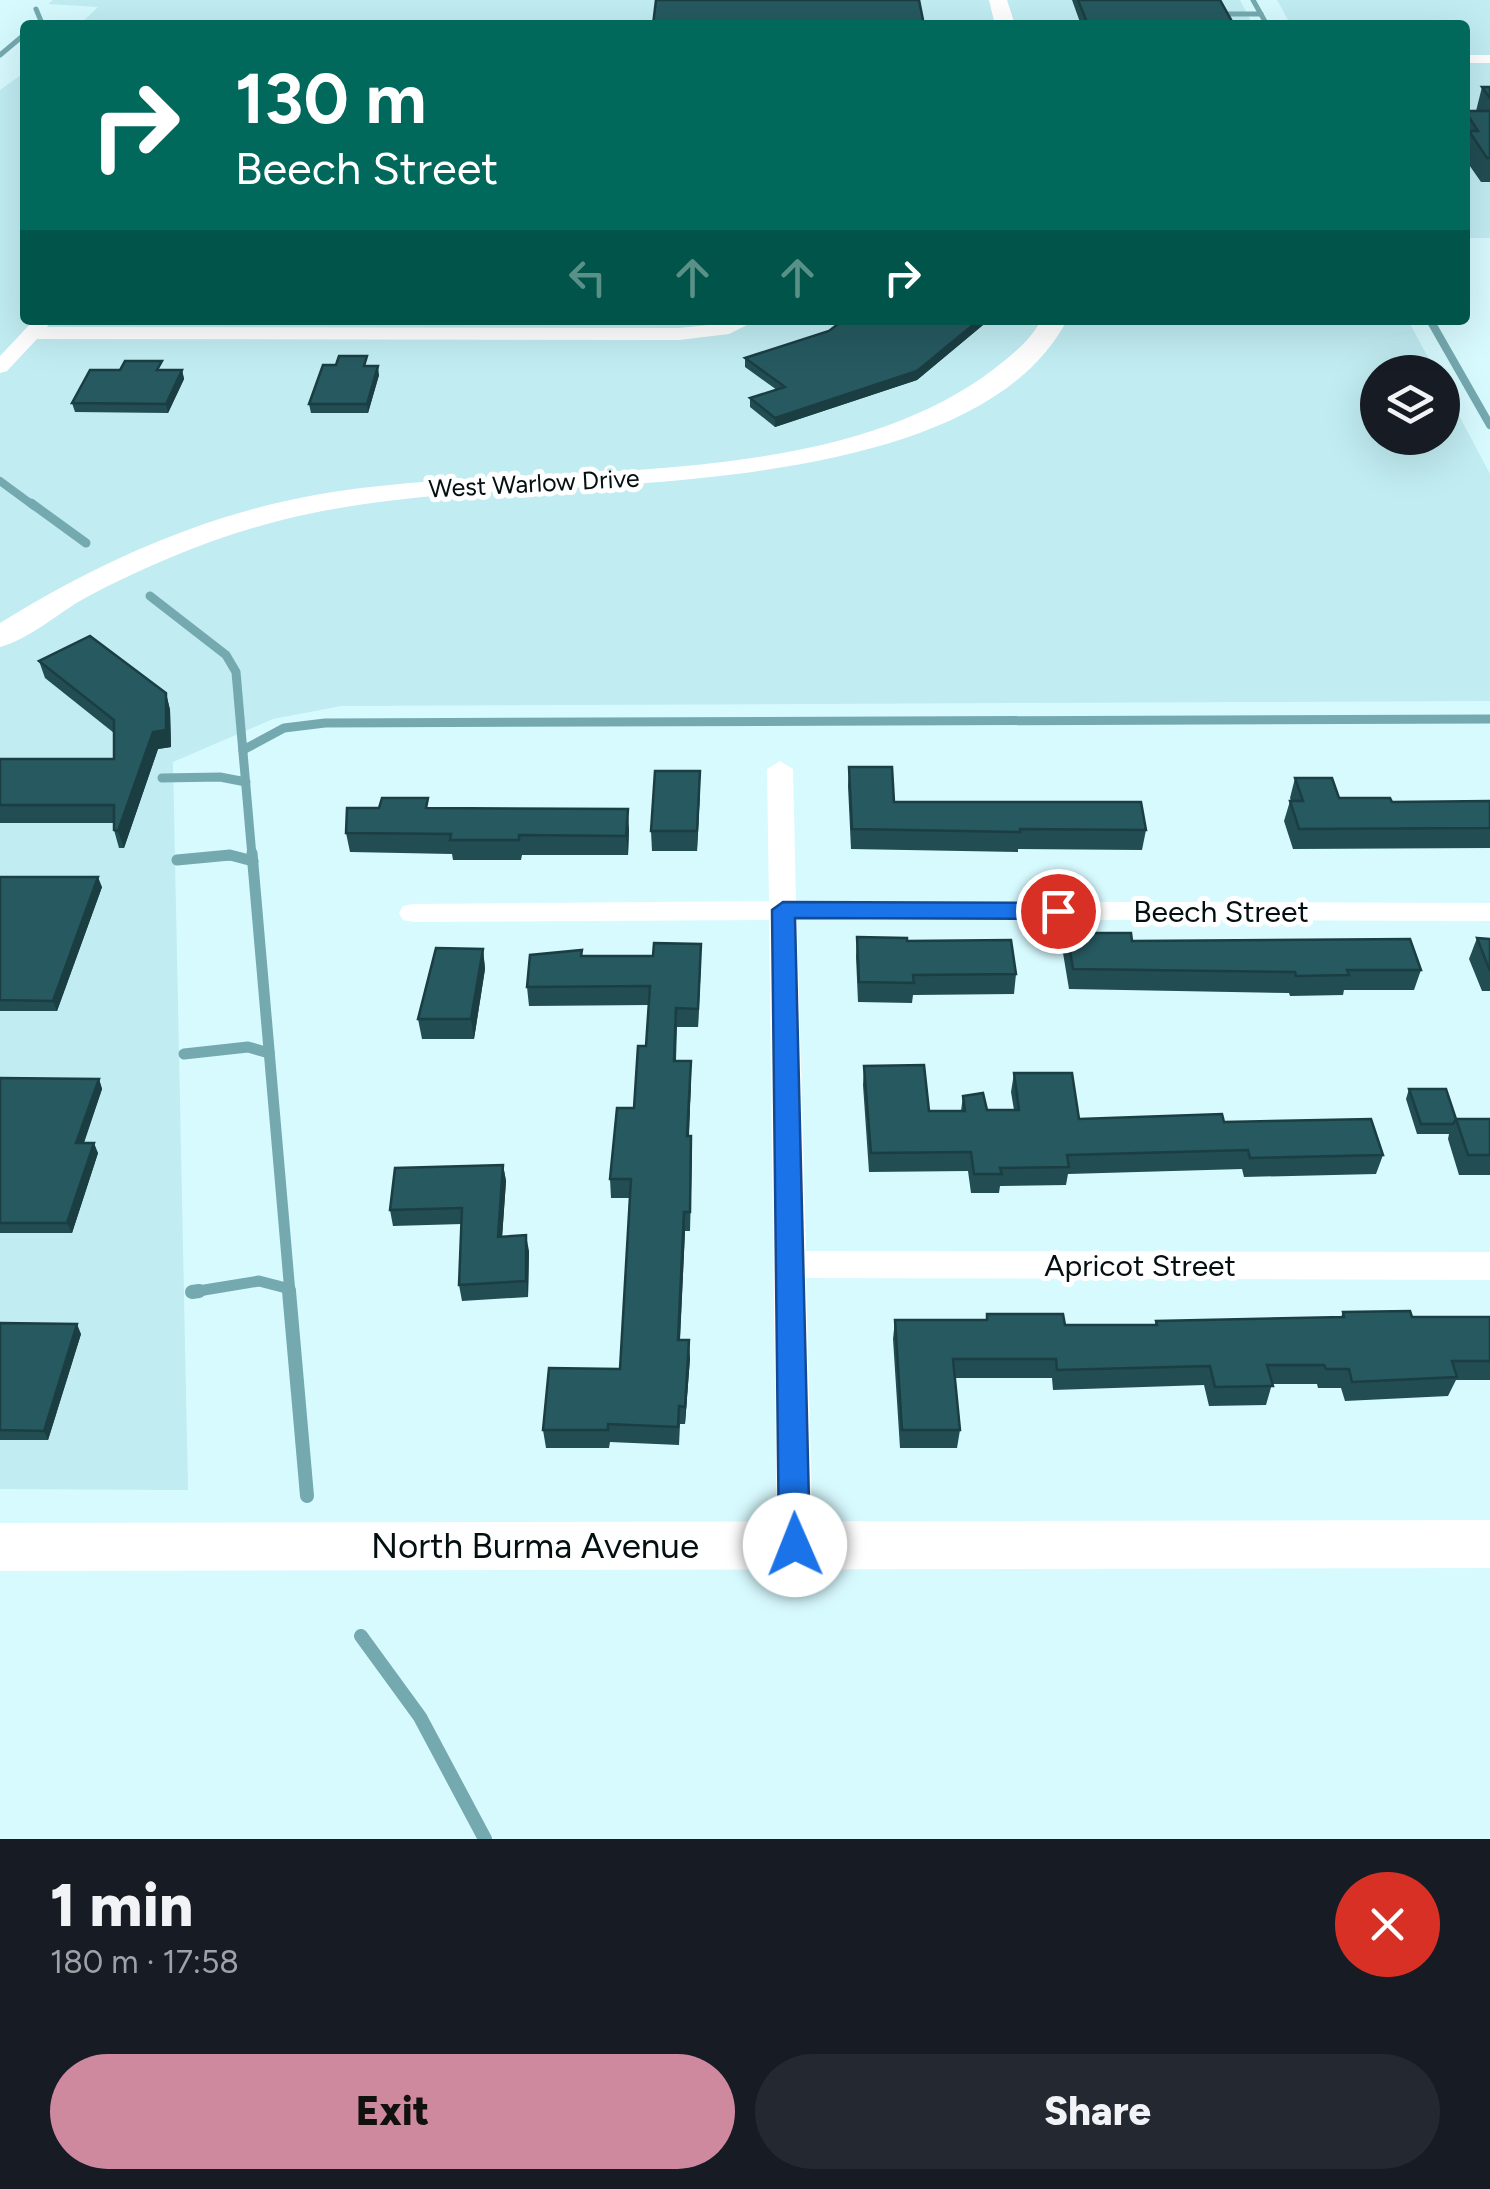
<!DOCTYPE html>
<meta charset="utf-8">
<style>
body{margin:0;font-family:Figtree,sans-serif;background:#242831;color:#f1f3f6;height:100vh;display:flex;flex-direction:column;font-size:38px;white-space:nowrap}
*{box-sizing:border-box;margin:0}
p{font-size:32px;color:#9ea1a6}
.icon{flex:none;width:55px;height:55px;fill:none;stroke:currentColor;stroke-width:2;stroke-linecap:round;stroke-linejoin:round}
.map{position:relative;height:1839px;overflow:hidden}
.details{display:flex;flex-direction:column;background:#171b24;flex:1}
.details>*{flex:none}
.banner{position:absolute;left:20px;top:20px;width:1450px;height:305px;border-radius:10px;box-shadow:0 10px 40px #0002;background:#00695c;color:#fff;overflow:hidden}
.buttons{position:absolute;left:1360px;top:355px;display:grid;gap:20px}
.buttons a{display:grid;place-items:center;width:100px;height:100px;border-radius:50%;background:#171b24;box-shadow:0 10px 40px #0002;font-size:50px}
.pin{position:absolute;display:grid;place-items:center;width:85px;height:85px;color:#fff;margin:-42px;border:5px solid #fff;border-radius:50%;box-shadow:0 2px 10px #0007}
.me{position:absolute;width:110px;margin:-55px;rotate:359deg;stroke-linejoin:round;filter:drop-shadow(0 0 8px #0008)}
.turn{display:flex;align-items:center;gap:35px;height:210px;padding:0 50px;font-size:45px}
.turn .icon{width:130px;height:130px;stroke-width:2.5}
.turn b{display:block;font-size:70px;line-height:85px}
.lanes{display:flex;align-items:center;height:95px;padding:0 50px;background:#0003;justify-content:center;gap:50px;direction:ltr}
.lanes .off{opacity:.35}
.round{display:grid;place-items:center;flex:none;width:105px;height:105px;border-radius:52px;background:#242831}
.summary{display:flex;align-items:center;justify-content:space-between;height:170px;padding:0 50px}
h1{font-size:60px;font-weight:800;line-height:75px}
.cta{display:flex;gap:20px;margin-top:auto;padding:20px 50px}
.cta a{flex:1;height:115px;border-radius:60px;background:#ce899f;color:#111;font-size:40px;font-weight:800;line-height:115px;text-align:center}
.cta a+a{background:#242831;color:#f1f3f6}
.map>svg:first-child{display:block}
.built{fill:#c0ecf2}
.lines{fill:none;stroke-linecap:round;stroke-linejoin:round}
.stream-far4{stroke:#75a9b0;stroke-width:5}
.stream-far3{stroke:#75a9b0;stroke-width:8}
.stream-far2{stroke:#75a9b0;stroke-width:9}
.stream-far1{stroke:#75a9b0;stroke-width:11}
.stream{stroke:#75a9b0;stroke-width:14}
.street{fill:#fff;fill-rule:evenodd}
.secondary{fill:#fff;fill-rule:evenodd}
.wall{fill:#214d53}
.shaded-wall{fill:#1b3e43}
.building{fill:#265960;stroke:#1b3e43;stroke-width:2.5}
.route{fill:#1a73e8;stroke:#114b97;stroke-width:2.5}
.labels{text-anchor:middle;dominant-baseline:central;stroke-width:10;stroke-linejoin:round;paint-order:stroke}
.far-street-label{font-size:25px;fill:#040f11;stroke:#fff}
.street-label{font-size:30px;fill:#040f11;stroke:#fff}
.near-street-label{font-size:35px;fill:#040f11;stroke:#fff}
</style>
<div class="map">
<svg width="1490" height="1839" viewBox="0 0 1490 1839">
<rect width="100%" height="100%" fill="#d7faff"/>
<!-- built -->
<g class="built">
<path d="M 53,0 L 1240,0 L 1253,25 L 79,25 L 98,7 L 48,4 Z"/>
<path d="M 1277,0 L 1490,0 L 1490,238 L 1465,238 L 1465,25 L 1291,25 Z"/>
<path d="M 25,72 L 25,320 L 1408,320 L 1436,372 L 1378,372 L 1378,438 L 1442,438 L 1443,385 L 1490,474 L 1490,701 L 341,706 L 273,719 L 173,762 L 188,1490 L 0,1489 L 0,90 Z"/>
</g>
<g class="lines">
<!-- stream-far4 -->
<g class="stream-far4">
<path d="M 1253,0 L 1267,25"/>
<path d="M 36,9 L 41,21 L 36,25"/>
<path d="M 1220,14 L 1261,14"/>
<path d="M 0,55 L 25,34"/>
</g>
<!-- stream-far3 -->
<g class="stream-far3">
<path d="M 1430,320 L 1490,425"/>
<path d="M 0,481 L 34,506"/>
</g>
<!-- stream-far2 -->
<g class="stream-far2">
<path d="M 31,503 L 86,543"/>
<path d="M 150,596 L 226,655 L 236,672 L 252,856"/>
<path d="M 243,750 L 284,728 L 325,723 L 1490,719"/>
<path d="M 162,778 L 220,777 L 246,782"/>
<path d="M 222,856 L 233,856"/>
</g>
<!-- stream-far1 -->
<g class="stream-far1">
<path d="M 252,853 L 290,1293"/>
<path d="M 177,860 L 230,855 L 253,861"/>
<path d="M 184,1054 L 248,1047 L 269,1053"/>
<path d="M 192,1292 L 259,1281 L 290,1289"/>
</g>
<!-- stream -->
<g class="stream">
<path d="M 289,1291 L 307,1496"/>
<path d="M 192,1292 L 199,1291"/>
<path d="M 361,1636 L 420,1717 L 485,1839"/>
</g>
<!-- street -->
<g class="street">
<rect x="1465" y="55" width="25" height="8"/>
<path d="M 34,320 L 52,320 L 47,327 L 679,328 L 757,320 L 729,334 L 679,340 L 37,339 L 7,371 L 0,373 L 0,356 Z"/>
<path d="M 780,761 L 793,769 L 796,901 L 1490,903 L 1490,921 L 797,919 L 806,1251 L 1490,1252 L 1490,1280 L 806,1278 L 813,1545 L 808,1557 L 795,1562 L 782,1557 L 777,1545 L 769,920 L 413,922 L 403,920 L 399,913 L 403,906 L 413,904 L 769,901 L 767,769 Z"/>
</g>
<!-- secondary -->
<g class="secondary">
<path d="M 989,0 L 1007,0 L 1015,25 L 995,25 Z"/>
<path d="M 1041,320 L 1067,320 C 979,490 617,482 454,494 C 397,499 338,506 282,520 C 214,537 147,565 85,598 C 58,613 30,639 0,647 L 0,623 C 96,563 203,515 315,495 C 524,457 819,502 994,369 C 1012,355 1031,340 1041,320 Z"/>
<path d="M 1490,1520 L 1490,1568 L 0,1571 L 0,1523 Z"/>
</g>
</g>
<!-- wall -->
<g class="wall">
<path d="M 1072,0 L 1220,0 L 1234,25 L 1081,25 Z"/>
<path d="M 1482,87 L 1490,87 L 1490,182 L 1481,182 L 1465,159 L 1465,111 L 1476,111 Z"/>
<path d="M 843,320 L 989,320 L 917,380 L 775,427 L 750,407 L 750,398 L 777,390 L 745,367 L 745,358 L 829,331 Z"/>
<path d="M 368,366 L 379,375 L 368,413 L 311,413 L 309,404 Z"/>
<path d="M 164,370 L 182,370 L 184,379 L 168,413 L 75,412 L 72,403 Z"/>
<path d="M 39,661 L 166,693 L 170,710 L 171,747 L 158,749 L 124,848 L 119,848 L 114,830 L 114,823 L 0,823 L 0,759 L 114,759 L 114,733 L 45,678 Z"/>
<path d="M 849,767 L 894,802 L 1146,830 L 1142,850 L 1018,849 L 1018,852 L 851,849 L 848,786 Z"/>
<path d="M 1295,778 L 1339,798 L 1392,802 L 1490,801 L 1490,848 L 1293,849 L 1284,821 L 1290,801 L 1291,801 L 1290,798 Z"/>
<path d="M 700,791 L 697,851 L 652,851 L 651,831 Z"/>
<path d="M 379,808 L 429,808 L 629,829 L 628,855 L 522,855 L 521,860 L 453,860 L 452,854 L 350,852 L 346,833 Z"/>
<path d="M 0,877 L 102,887 L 57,1011 L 0,1011 Z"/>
<path d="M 1067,933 L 1132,941 L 1421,970 L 1414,990 L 1344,990 L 1343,995 L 1290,996 L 1289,993 L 1069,989 L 1063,953 Z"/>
<path d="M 857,937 L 907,941 L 1016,974 L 1014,994 L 913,995 L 912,1003 L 858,1002 L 856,957 Z"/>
<path d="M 1477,938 L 1490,939 L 1490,991 L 1482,991 L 1469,959 Z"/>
<path d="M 701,944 L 698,1027 L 677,1027 L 676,1061 L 691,1080 L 689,1136 L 691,1136 L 692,1155 L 690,1231 L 685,1231 L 680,1340 L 690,1358 L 685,1424 L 680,1424 L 679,1445 L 610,1442 L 609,1448 L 546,1448 L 543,1430 L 620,1369 L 630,1198 L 611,1198 L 610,1179 L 634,1108 L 646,1046 L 649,1005 L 529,1006 L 527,987 L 582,950 L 582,956 L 653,956 Z"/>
<path d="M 483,949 L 485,969 L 474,1039 L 422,1039 L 418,1019 Z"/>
<path d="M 864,1066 L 929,1111 L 961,1111 L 963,1096 L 987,1110 L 1014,1110 L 1011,1092 L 1014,1073 L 1079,1119 L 1224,1122 L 1383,1155 L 1376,1174 L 1244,1177 L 1242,1169 L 1068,1174 L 1066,1185 L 1000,1186 L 999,1193 L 971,1193 L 968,1171 L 869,1172 L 863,1085 Z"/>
<path d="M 0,1078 L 99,1079 L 102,1089 L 84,1143 L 98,1153 L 72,1233 L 0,1233 Z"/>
<path d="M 1409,1089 L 1456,1119 L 1490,1119 L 1490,1175 L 1459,1175 L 1448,1139 L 1449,1134 L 1417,1134 L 1406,1099 Z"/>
<path d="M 503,1165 L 506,1181 L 502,1237 L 529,1251 L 528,1297 L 462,1301 L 459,1285 L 462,1224 L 393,1226 L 390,1210 Z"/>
<path d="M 1343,1312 L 1412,1317 L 1490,1317 L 1490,1380 L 1456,1380 L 1448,1396 L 1345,1401 L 1341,1388 L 1318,1388 L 1317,1384 L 1272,1384 L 1266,1405 L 1209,1406 L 1204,1385 L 1053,1390 L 1052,1378 L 955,1378 L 960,1430 L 957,1448 L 900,1448 L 893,1339 L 895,1320 L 986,1320 L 987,1314 L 1065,1325 L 1155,1325 L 1156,1321 L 1341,1317 Z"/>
<path d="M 0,1323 L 81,1334 L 48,1440 L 0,1440 Z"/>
</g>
<!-- shaded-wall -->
<g class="shaded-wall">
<path d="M 979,320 L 989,320 L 917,380 L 775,427 L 775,418 Z"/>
<path d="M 378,366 L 379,375 L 368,413 L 367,404 Z"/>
<path d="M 182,370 L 184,379 L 168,413 L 166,404 Z"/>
<path d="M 166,693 L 170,710 L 171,747 L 158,749 L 124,848 L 118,831 Z"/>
<path d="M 700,771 L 700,791 L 697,851 L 697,831 Z"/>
<path d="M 628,809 L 629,829 L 628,855 L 626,836 Z"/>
<path d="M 98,877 L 102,887 L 57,1011 L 53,1001 Z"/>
<path d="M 701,944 L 701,963 L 698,1027 L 698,1009 Z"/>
<path d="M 483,949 L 485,969 L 474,1039 L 471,1019 Z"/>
<path d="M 691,1061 L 691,1080 L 688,1155 L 687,1136 Z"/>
<path d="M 99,1079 L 102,1089 L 80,1153 L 76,1143 Z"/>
<path d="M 94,1143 L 98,1153 L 72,1233 L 67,1223 Z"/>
<path d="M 503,1165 L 506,1181 L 501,1253 L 498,1237 Z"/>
<path d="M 684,1212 L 685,1231 L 679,1358 L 678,1340 Z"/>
<path d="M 526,1235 L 529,1251 L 528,1297 L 526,1281 Z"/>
<path d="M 77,1324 L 81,1334 L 48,1440 L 44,1431 Z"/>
<path d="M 689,1340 L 690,1358 L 685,1424 L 685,1407 Z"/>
</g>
<!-- building -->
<g class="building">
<path d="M 656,0 L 919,0 L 924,25 L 653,25 Z"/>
<path d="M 1078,0 L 1220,0 L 1234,25 L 1088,25 Z"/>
<path d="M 1482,87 L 1490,87 L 1490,98 Z"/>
<path d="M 1465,111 L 1490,111 L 1490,158 L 1487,158 L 1469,131 L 1478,131 Z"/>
<path d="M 843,320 L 979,320 L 917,371 L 775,418 L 750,398 L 785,387 L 745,358 L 829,331 Z"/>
<path d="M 339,356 L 367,356 L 364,366 L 378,366 L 367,404 L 309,404 L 323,365 L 336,365 Z"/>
<path d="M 125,361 L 162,361 L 157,370 L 182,370 L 166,404 L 72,403 L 90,370 L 120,370 Z"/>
<path d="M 90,636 L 166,693 L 166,730 L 153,732 L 118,831 L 114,830 L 114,805 L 0,805 L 0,759 L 114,759 L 114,720 L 39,661 Z"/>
<path d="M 849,767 L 892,767 L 894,802 L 1141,802 L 1146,830 L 1020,829 L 1020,832 L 852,829 Z"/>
<path d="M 655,771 L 700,771 L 697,831 L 651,831 Z"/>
<path d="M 1295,778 L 1332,778 L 1339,798 L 1390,798 L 1392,802 L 1490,801 L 1490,828 L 1299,829 L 1290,801 L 1303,801 Z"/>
<path d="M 382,798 L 428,798 L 426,808 L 628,809 L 626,836 L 519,835 L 519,840 L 450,840 L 451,834 L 346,833 L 347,808 L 379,808 Z"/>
<path d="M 0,877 L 98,877 L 53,1001 L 0,1000 Z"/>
<path d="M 1067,933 L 1131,933 L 1132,941 L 1410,939 L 1421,970 L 1347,970 L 1349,975 L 1296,976 L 1295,972 L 1073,969 Z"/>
<path d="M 857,937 L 907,938 L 907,941 L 1011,940 L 1016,974 L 913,975 L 914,983 L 859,982 Z"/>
<path d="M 1477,938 L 1490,939 L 1490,971 Z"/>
<path d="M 654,943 L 701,944 L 698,1009 L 676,1008 L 674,1061 L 691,1061 L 687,1136 L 691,1136 L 690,1212 L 684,1212 L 678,1340 L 689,1340 L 685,1407 L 679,1406 L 678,1427 L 608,1424 L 608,1430 L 543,1430 L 549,1368 L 620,1369 L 631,1179 L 610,1179 L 617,1108 L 634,1108 L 638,1046 L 646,1046 L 650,986 L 527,987 L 530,955 L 582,950 L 581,956 L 653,956 Z"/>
<path d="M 436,948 L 483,949 L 471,1019 L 418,1019 Z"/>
<path d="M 924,1065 L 929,1111 L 965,1111 L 963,1096 L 983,1093 L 987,1110 L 1019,1110 L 1014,1073 L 1072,1073 L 1079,1119 L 1222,1114 L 1224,1122 L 1371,1119 L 1383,1155 L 1250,1158 L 1248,1150 L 1067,1155 L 1069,1167 L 1000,1168 L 1002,1174 L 974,1174 L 971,1152 L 871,1153 L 864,1066 Z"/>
<path d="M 0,1078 L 99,1079 L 76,1143 L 94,1143 L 67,1223 L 0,1223 Z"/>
<path d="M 1409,1089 L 1446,1089 L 1456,1119 L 1453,1124 L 1421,1124 Z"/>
<path d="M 1456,1119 L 1490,1119 L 1490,1155 L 1468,1155 Z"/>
<path d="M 503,1165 L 498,1237 L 526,1235 L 526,1281 L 459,1285 L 462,1208 L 390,1210 L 395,1168 Z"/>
<path d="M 1410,1311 L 1412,1317 L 1490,1317 L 1490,1361 L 1452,1361 L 1457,1377 L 1352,1382 L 1349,1369 L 1326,1369 L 1324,1365 L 1267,1365 L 1273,1386 L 1215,1387 L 1210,1366 L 1057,1370 L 1056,1359 L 953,1359 L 960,1430 L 902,1430 L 895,1320 L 987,1320 L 987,1314 L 1063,1314 L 1065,1325 L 1157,1325 L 1156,1321 L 1344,1317 L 1343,1312 Z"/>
<path d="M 0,1323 L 77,1324 L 44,1431 L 0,1430 Z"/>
</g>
<!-- route -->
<path class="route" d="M 783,902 L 1058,903 L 1069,911 L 1058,919 L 795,918 L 810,1545 L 806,1555 L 795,1560 L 784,1555 L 779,1545 L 772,910 Z"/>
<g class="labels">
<!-- far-street labels -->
<g class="far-street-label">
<text transform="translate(534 483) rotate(-3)">West Warlow Drive</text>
</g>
<!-- street labels -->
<g class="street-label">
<text x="1221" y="911">Beech Street</text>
<text x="1140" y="1265">Apricot Street</text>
</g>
<!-- near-street labels -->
<g class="near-street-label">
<text x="535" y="1546">North Burma Avenue</text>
</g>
</g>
</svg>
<div class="buttons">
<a><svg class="icon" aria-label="layers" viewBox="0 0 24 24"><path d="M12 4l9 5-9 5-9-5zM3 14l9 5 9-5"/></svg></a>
</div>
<div class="pin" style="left:1058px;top:911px;background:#d93025"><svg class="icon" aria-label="arrive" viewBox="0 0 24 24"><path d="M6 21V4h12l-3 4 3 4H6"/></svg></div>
<svg class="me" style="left:795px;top:1545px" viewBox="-20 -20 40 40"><circle r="19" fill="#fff"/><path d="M0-13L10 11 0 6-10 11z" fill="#1a73e8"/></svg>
<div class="banner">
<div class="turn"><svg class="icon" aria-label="right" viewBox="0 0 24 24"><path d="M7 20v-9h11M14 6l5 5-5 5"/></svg><div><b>130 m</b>Beech Street</div></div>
<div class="lanes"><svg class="icon off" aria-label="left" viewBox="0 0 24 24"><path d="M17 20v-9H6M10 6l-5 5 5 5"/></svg><svg class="icon off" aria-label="ahead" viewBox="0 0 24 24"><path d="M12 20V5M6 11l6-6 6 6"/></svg><svg class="icon off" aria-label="ahead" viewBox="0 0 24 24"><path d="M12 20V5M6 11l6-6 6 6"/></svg><svg class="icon" aria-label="right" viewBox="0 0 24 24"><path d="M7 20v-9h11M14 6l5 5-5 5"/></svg></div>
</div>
</div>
<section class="details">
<div class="summary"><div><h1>1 min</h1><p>180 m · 17:58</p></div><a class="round" style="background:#d93025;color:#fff"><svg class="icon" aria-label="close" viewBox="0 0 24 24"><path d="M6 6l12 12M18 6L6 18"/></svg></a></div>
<div class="cta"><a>Exit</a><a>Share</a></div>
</section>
